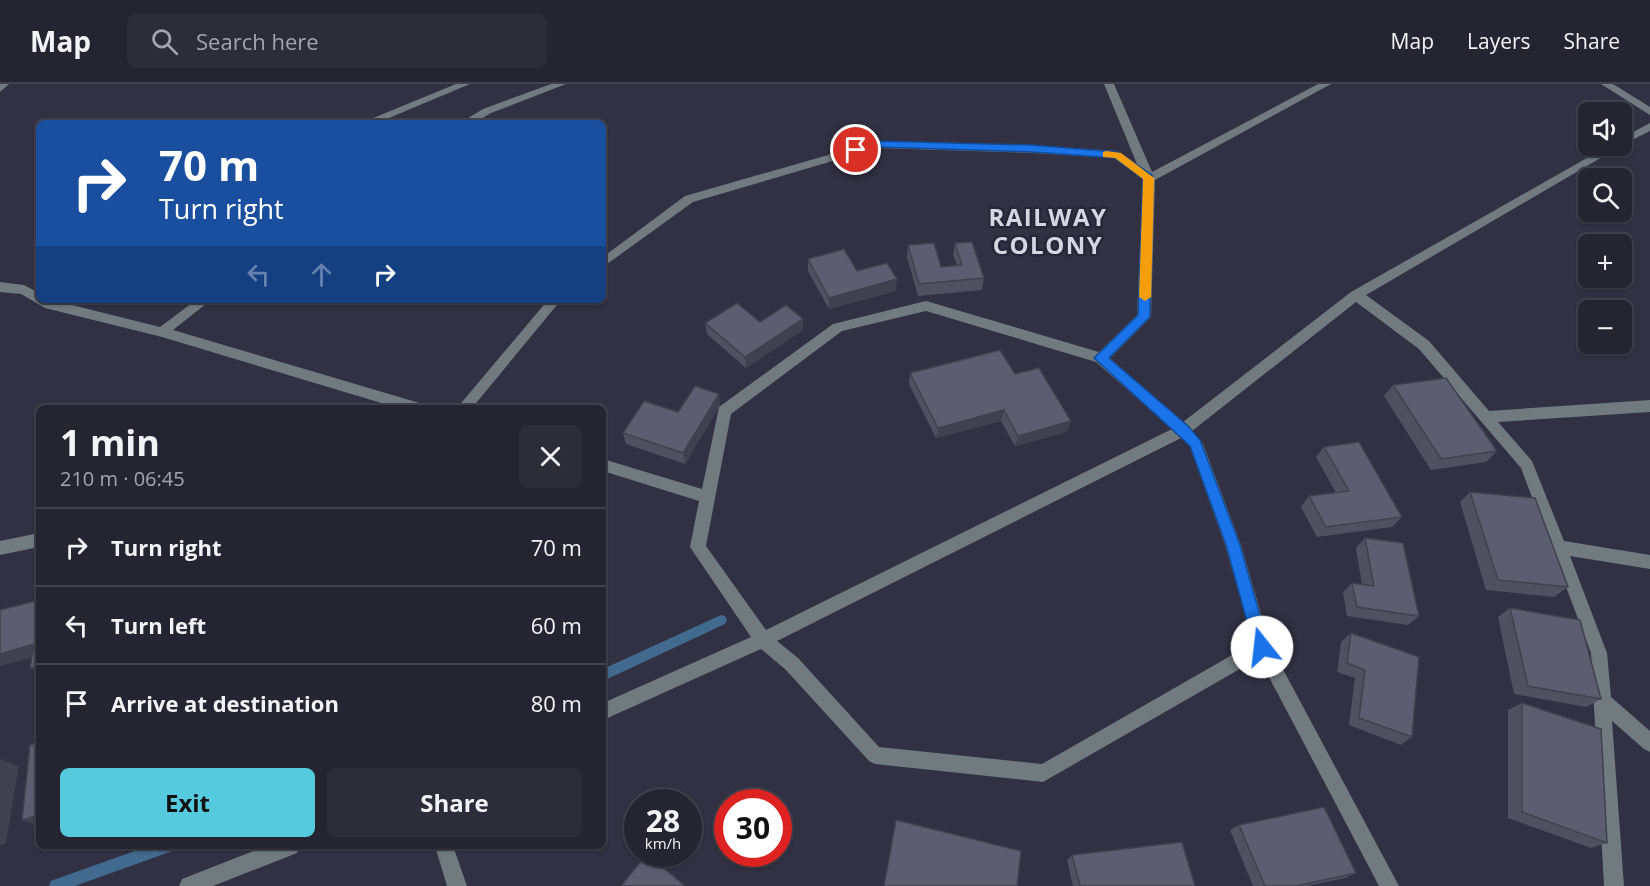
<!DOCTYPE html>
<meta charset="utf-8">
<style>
body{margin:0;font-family:"Open Sans",sans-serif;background:#2d2d3a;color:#f1f3f6;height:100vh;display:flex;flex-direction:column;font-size:22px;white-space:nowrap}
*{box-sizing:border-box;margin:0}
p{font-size:20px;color:#a3a5ac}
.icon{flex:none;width:33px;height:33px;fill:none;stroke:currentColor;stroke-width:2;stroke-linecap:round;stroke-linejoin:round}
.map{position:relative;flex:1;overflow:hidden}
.panel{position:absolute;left:36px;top:321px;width:570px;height:444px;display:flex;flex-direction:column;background:#252532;border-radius:9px;box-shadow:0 2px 4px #0004,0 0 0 2px #42424d}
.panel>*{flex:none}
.top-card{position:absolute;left:36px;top:36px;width:570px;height:183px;border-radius:9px;box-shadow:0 2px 4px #0004,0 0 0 2px #42424d;background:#1a4fa0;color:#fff;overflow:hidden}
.controls{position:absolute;left:1578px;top:18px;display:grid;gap:12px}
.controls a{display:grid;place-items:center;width:54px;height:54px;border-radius:9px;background:#252532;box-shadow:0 2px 4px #0004,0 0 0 2px #42424d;font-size:30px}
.speed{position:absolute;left:624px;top:705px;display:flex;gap:12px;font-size:30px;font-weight:700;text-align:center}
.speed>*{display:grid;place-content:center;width:78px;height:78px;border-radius:50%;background:#252532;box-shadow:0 2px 4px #0004,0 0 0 2px #42424d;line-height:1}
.speed small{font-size:15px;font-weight:400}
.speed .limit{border:9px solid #d22;background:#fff;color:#111}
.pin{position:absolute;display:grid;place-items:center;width:51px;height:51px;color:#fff;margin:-26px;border:3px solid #fff;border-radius:50%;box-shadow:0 2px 6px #0007}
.me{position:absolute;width:66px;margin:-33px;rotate:344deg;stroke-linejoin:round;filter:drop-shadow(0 0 4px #0008)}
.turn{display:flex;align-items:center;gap:21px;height:126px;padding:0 24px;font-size:27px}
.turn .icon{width:78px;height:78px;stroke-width:2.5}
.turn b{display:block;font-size:42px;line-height:51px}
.lanes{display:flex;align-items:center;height:57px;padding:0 24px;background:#0003;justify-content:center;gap:30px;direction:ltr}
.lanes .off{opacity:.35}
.round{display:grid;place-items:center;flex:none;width:63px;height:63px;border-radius:9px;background:#2d2d3a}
.headline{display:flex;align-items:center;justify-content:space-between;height:102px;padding:0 24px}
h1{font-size:36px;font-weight:700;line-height:45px}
.action{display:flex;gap:12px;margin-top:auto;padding:12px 24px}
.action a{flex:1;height:69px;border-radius:9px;background:#55cadf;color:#111;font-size:24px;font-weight:700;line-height:69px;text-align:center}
.action a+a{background:#2d2d3a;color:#f1f3f6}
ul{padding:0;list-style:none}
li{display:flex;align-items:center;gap:18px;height:78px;padding:0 24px;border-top:2px solid #42424d}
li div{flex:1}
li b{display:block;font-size:22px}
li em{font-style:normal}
header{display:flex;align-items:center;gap:36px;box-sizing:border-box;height:84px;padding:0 30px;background:#252532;border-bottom:2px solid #42424d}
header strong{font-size:28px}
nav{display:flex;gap:33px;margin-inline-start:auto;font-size:21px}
.search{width:420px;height:54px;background:#2d2d3a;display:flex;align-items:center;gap:15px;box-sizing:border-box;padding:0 21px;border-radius:9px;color:#a3a5ac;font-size:22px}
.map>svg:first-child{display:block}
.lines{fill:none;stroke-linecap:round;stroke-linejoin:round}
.stream{fill:#426a8f;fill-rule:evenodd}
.minor{fill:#707a7f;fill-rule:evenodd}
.wall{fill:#4f5060}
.shaded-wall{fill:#40414e}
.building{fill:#5c5d70;stroke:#40414e;stroke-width:1.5}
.route{fill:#1a73e8;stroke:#114b97;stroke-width:1.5}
.slow{fill:#f59e0b}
.labels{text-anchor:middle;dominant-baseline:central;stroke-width:5;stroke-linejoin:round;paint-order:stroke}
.district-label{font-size:24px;font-weight:bold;letter-spacing:1.5px;fill:#d5d6e1;stroke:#272738}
</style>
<header>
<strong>Map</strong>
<div class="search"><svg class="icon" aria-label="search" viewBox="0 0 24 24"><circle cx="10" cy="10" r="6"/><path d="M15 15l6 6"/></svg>Search here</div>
<nav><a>Map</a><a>Layers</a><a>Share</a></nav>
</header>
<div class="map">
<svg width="1650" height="802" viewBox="0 0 1650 802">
<rect width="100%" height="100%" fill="#313143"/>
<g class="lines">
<!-- stream -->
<g class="stream">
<path d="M 721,531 L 725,532 L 727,536 L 725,540 L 603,597 L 603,585 Z"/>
<path d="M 149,762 L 174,762 L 172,767 L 167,769 L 75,802 L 49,802 L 51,797 L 56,795 Z"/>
</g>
<!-- minor -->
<g class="minor">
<path d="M 0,0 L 9,0 L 0,8 Z"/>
<path d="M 456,0 L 470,0 L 377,39 L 361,39 Z"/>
<path d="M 551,0 L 566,0 L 491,29 L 474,39 L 460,39 L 483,25 Z"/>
<path d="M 1104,0 L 1114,0 L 1152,88 L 1318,0 L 1331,0 L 1155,96 L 1151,233 L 1110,274 L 1183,338 L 1351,208 L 1608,62 L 1621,62 L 1366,211 L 1429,257 L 1489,327 L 1650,316 L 1650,328 L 1498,338 L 1532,377 L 1564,457 L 1650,471 L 1650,485 L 1570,472 L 1607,569 L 1611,613 L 1650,647 L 1650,668 L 1644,665 L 1612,637 L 1624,802 L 1604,802 L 1591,569 L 1521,384 L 1419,265 L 1356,218 L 1192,347 L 1203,360 L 1241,461 L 1270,561 L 1399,802 L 1379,802 L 1259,574 L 1043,698 L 875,680 L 869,677 L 786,586 L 761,565 L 603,636 L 603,619 L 751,553 L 690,463 L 699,417 L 603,387 L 603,375 L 702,405 L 719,323 L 833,240 L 926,217 L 1099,268 L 1137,231 L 1143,95 L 1114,74 L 1032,69 L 877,64 L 693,118 L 603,183 L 603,173 L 685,112 L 877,57 L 1032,61 L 1117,67 L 1137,80 ZM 926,227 L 1096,278 L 1172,345 L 766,546 L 706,462 L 731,330 L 842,247 ZM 1181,354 L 1190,363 L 1225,461 L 1253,559 L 1042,680 L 879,663 L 798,574 L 777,557 Z"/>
<path d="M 1601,0 L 1613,0 L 1650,23 L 1650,31 Z"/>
<path d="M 1650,39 L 1650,47 L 1622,61 L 1622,54 Z"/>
<path d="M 0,198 L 24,201 L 39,209 L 39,216 L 52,216 L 160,243 L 196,216 L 211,216 L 173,246 L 416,318 L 421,320 L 423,324 L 398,324 L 162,253 L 45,224 L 21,210 L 0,208 Z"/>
<path d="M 548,216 L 561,216 L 472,324 L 457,324 Z"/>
<path d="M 39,449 L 39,463 L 0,471 L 0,457 Z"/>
<path d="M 266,762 L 299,762 L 297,769 L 213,802 L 179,802 L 182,795 Z"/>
<path d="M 435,762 L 453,762 L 467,802 L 447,802 Z"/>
</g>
</g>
<!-- wall -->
<g class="wall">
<path d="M 955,159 L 984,194 L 982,206 L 918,212 L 907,173 L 908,161 L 941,183 L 957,181 L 953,171 Z"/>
<path d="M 808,175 L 857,187 L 896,207 L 829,225 L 808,187 Z"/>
<path d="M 803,235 L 803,246 L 746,284 L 707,250 L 705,239 L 760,238 Z"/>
<path d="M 910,289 L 1015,290 L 1067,348 L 1015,362 L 1001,337 L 936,354 L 909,300 Z"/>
<path d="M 1393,301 L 1497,367 L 1486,378 L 1431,386 L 1384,312 Z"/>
<path d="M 720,321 L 685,380 L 626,360 L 623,349 L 678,328 Z"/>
<path d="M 1324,363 L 1402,433 L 1392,443 L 1317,453 L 1301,423 L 1309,412 L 1336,409 L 1316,373 Z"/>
<path d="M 1470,408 L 1568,503 L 1554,513 L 1486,506 L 1460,418 Z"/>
<path d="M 1365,454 L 1419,532 L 1408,541 L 1347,532 L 1343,508 L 1352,499 L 1362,500 L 1356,464 Z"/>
<path d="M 1510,524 L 1601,615 L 1586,623 L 1514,610 L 1498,533 Z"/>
<path d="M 1351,549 L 1412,653 L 1401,661 L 1349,641 L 1355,594 L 1337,588 L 1341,558 Z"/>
<path d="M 1522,619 L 1607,759 L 1591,764 L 1508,734 L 1508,626 Z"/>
<path d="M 1239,741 L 1356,789 L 1345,794 L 1307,802 L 1253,802 L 1230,746 Z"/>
<path d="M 1072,771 L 1195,802 L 1073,802 L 1067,776 Z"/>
</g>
<!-- shaded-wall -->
<g class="shaded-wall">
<path d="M 897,195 L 896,207 L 829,225 L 829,214 Z"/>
<path d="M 803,235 L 803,246 L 746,284 L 745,273 Z"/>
<path d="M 719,310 L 720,321 L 685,380 L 683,369 Z"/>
<path d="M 1004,326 L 1001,337 L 936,354 L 938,344 Z"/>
<path d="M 1071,337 L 1067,348 L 1015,362 L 1018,352 Z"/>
<path d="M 34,560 L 39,572 L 0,582 L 0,570 Z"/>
<path d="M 39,582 L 39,589 L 30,584 Z"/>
<path d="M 0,675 L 19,682 L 6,759 L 0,761 Z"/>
<path d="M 39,731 L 39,742 L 22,736 Z"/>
</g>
<!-- building -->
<g class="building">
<path d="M 972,158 L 984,194 L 919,200 L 908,161 L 934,159 L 941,183 L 962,181 L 955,159 Z"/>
<path d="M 844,165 L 857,187 L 887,179 L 897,195 L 829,214 L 808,175 Z"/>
<path d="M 737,219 L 760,238 L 786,221 L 803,235 L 745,273 L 705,239 Z"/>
<path d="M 1000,266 L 1015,290 L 1039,284 L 1071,337 L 1018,352 L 1004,326 L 938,344 L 910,289 Z"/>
<path d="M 1446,294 L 1497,367 L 1441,375 L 1393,301 Z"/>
<path d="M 695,302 L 719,310 L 683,369 L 623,349 L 644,317 L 678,328 Z"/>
<path d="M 1359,358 L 1402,433 L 1326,443 L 1309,412 L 1349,407 L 1324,363 Z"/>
<path d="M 1470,408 L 1535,414 L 1568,503 L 1498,496 Z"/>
<path d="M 1365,454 L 1403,459 L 1419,532 L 1357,523 L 1352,499 L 1374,502 Z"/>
<path d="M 39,516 L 39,582 L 30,584 L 34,560 L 0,570 L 0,526 Z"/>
<path d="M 1510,524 L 1580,536 L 1601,615 L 1528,602 Z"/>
<path d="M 1351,549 L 1419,573 L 1412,653 L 1359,634 L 1365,586 L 1347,579 Z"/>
<path d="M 1522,619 L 1601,645 L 1607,759 L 1522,728 Z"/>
<path d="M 39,658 L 39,731 L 22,736 L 30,661 Z"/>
<path d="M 1324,723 L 1356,789 L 1296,802 L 1265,802 L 1239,741 Z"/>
<path d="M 896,736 L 1021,767 L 1017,802 L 884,802 Z"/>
<path d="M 1182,758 L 1195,802 L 1080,802 L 1072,771 Z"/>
<path d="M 647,770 L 685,802 L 621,802 Z"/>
</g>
<!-- route -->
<path class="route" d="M 877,57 L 1032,61 L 1117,68 L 1152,91 L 1150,233 L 1109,274 L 1188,342 L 1200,356 L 1240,461 L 1269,563 L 1267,568 L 1262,570 L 1256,568 L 1254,563 L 1226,461 L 1190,362 L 1094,274 L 1138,231 L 1143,95 L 1115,74 L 1032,68 L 877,63 L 856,70 L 851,66 Z"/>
<!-- slow -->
<path class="slow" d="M 1106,67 L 1121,69 L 1154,94 L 1151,213 L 1145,217 L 1139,213 L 1143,95 L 1115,74 L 1103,73 L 1103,68 Z"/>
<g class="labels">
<!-- district labels -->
<g class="district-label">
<text x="1048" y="132">RAILWAY<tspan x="1048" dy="28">COLONY</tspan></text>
</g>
</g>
</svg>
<div class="controls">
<a><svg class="icon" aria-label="sound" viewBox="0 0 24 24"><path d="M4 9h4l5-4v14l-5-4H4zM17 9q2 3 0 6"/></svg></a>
<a><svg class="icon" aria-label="search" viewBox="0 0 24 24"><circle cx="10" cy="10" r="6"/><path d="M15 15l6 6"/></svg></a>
<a>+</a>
<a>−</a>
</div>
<div class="speed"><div>28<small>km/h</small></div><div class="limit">30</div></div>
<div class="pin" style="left:856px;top:66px;background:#d93025"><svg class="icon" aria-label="arrive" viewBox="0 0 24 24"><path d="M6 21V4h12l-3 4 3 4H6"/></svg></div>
<svg class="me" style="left:1262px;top:563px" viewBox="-20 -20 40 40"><circle r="19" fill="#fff"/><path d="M0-13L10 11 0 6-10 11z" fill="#1a73e8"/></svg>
<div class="top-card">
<div class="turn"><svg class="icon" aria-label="right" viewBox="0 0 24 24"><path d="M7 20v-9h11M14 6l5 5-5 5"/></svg><div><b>70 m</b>Turn right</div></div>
<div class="lanes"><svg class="icon off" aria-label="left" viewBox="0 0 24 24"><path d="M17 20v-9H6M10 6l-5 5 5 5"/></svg><svg class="icon off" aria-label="ahead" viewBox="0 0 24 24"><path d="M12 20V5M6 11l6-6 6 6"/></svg><svg class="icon" aria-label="right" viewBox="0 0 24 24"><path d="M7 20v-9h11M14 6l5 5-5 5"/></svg></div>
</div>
<section class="panel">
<div class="headline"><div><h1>1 min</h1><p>210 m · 06:45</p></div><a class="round"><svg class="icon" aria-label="close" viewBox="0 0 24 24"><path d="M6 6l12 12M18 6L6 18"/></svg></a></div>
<ul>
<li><svg class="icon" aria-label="right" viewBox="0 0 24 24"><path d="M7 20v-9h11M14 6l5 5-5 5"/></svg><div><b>Turn right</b></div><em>70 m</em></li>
<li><svg class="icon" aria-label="left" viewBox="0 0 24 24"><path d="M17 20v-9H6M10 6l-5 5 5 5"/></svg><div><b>Turn left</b></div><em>60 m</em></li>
<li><svg class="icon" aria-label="arrive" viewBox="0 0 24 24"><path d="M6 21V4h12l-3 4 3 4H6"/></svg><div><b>Arrive at destination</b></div><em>80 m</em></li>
</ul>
<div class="action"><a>Exit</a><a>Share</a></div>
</section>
</div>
